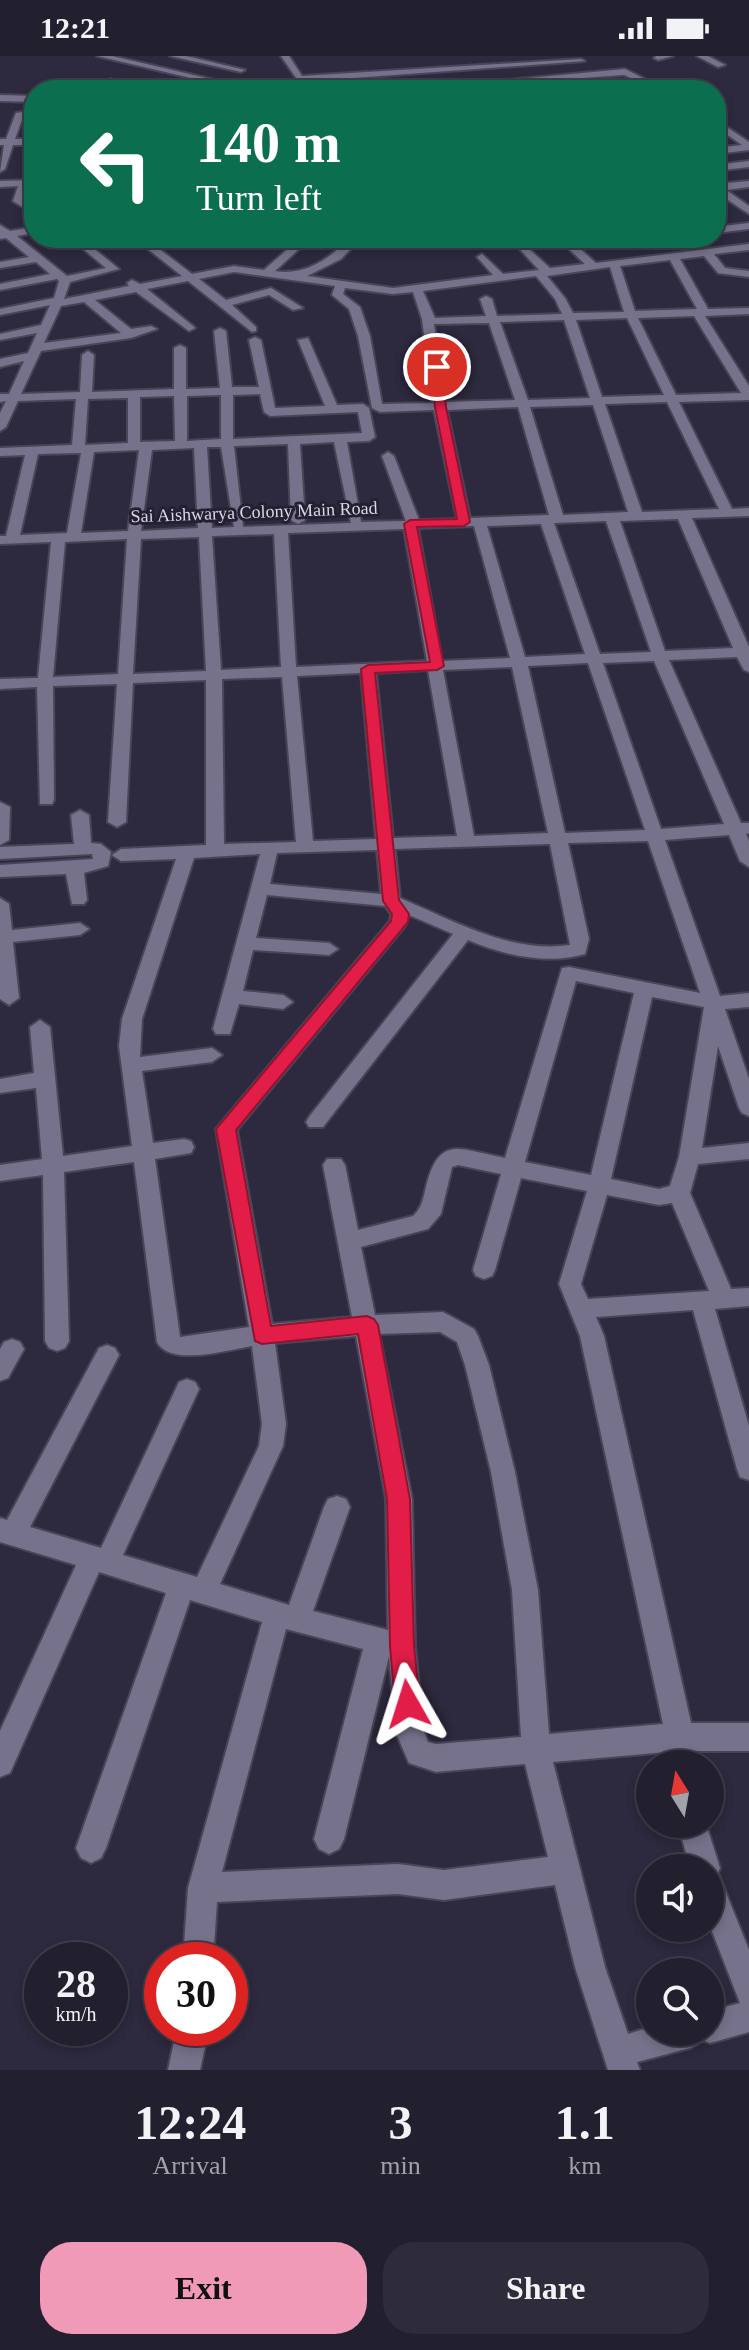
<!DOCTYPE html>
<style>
body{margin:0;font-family:"Times New Roman",serif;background:#2e2c3a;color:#f1f3f6;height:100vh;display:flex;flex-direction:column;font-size:30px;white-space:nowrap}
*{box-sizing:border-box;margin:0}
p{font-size:26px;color:#a2a2aa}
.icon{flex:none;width:44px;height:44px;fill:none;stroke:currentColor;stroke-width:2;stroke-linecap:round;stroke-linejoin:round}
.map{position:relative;height:2014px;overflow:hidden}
.sheet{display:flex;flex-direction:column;background:#221f2e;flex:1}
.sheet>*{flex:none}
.guide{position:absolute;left:24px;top:24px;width:702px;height:168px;border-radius:32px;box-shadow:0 4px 12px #0003,0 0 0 2px #3f3d4a;background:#0b6e4f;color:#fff;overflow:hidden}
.needle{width:52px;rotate:349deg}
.tools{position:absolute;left:636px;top:1694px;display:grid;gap:16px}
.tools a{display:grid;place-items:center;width:88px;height:88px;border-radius:50%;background:#221f2e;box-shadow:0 4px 12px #0003,0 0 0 2px #3f3d4a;font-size:40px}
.speed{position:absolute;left:24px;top:1886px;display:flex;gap:16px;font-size:40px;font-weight:700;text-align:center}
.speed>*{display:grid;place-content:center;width:104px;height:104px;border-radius:50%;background:#221f2e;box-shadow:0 4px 12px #0003,0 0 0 2px #3f3d4a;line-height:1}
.speed small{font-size:20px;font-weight:400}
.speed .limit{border:12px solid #d22;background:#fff;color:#111}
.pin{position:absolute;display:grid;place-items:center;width:68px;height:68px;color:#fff;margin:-34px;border:4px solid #fff;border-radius:50%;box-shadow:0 2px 8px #0007}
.me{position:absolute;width:88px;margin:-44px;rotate:354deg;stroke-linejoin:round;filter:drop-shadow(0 0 6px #0008)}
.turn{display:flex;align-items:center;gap:28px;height:168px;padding:0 40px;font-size:36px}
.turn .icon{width:104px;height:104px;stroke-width:2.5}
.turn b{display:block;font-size:56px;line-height:68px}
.eta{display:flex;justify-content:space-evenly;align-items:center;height:136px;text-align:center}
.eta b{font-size:48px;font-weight:800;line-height:56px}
.action{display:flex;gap:16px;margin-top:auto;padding:16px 40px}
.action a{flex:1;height:92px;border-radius:32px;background:#f09ab7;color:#111;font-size:32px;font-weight:800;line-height:92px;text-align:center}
.action a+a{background:#2e2c3a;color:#f1f3f6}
.status{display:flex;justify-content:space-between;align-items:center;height:56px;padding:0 40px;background:#221f2e;direction:ltr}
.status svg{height:22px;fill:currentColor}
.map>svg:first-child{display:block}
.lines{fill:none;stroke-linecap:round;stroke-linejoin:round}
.minor-casing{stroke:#494456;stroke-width:4}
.minor{fill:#77728b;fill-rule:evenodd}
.route{fill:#e11d48;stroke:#92132f;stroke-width:2}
.labels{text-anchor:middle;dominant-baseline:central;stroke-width:6;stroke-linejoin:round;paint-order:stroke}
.far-street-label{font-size:18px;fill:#d9d7e4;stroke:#241f33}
</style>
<div class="status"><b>12:21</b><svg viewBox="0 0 49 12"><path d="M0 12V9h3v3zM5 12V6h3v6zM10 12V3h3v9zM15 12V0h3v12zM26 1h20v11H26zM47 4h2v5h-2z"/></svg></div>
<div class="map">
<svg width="749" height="2014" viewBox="0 0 749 2014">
<rect width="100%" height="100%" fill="#2d293e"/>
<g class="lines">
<defs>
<g id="minor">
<path d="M 97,0 L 112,0 L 258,34 L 242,34 Z"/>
<path d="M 170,0 L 186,0 L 245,14 L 241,16 Z"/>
<path d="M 281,0 L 289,0 L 302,20 L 581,3 L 585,5 L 299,26 Z"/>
<path d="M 656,0 L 673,0 L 658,4 L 654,2 Z"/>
<path d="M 697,0 L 708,0 L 725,9 L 718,11 Z"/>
<path d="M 625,13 L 649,25 L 642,27 L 624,19 L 500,28 L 496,25 Z"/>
<path d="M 111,23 L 115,26 L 111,34 L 103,34 Z"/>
<path d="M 456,26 L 466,34 L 457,34 L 452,29 Z"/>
<path d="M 144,27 L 148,30 L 146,34 L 138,34 Z"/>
<path d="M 0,39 L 34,40 L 34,46 L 0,45 Z"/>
<path d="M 34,54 L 34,60 L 23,61 L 15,83 L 34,83 L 34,89 L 13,89 L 5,113 L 0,116 L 4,89 L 0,89 L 0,83 L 6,83 L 16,57 Z"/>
<path d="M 716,64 L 749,86 L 749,94 L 716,98 L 716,92 L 742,89 L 716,71 Z"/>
<path d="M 749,105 L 749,111 L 716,115 L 716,109 Z"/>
<path d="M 34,124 L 34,130 L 28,130 L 23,144 L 34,151 L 34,158 L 13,145 L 18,130 L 0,131 L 0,125 Z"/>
<path d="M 749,125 L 749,131 L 726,134 L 749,150 L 749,158 L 716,136 L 716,128 Z"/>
<path d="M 749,167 L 749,173 L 716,177 L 716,171 Z"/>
<path d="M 0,169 L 10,175 L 34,171 L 34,177 L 17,180 L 67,220 L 106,212 L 70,182 L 81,182 L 119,213 L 70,226 L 64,243 L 129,230 L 127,227 L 132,224 L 140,228 L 182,220 L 134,182 L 145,182 L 192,218 L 234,210 L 264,214 L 300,182 L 311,182 L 275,215 C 305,220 329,203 350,182 L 361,182 L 341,203 L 307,220 L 393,232 L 493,219 L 477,201 L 482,198 L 503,218 L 539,214 L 513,186 L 518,183 L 550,212 L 585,208 L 557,182 L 568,182 L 596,207 L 749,188 L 749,194 L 714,198 L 725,212 L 749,215 L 749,221 L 718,217 L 704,200 L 680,203 L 708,253 L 749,252 L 749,258 L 705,260 L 749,330 L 749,344 L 679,346 L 732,453 L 749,452 L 749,460 L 692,462 L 749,591 L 749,616 L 744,614 L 737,601 L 669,604 L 741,767 L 749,767 L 749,777 L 746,778 L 749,785 L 749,811 L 740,805 L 729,779 L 665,784 L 720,940 L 749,937 L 749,951 L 725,953 L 749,1023 L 749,1060 L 742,1057 L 739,1052 L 718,990 L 702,1092 L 749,1087 L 749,1103 L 698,1108 L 690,1137 L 731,1233 L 749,1232 L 749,1250 L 715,1253 L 749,1370 L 749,1424 L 740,1421 L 737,1413 L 693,1254 L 596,1261 L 604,1280 L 691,1667 L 749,1667 L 749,1695 L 695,1695 L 696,1708 L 668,1708 L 667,1696 L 553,1706 L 605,1911 L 628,1978 L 650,1971 L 650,1976 L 710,1976 L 710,1955 L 740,1947 L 710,1870 L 710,1812 L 690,1812 L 678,1768 L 706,1768 L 720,1812 L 718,1817 L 749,1894 L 749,1976 L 710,1987 L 703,1984 L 690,1992 L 637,2006 L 640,2014 L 608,2014 L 575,1911 L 555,1829 L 444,1844 L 398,1838 L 217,1846 L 213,1904 L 183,1904 L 188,1832 L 262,1566 L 190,1544 L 106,1792 L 101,1802 L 91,1807 L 81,1802 L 76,1792 L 166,1537 L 99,1516 L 10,1717 L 0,1721 L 0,1675 L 76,1509 L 0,1486 L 0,1462 L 7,1464 L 99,1292 L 107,1289 L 115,1292 L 119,1299 L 30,1471 L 101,1492 L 179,1326 L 187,1323 L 195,1326 L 199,1333 L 123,1499 L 197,1521 L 259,1390 L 262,1368 L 252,1290 C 228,1294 170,1311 157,1286 L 134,1106 L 64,1116 L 69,1285 L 65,1292 L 57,1295 L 49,1292 L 45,1285 L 43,1119 L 0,1125 L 0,1109 L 42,1103 L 36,1032 L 0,1037 L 0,1023 L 34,1017 L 30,971 L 40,964 L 50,971 L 63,1100 L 132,1090 L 119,990 L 122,963 L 176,803 L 121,805 L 112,799 L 121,793 L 206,789 L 206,624 L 133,627 L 126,766 L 117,771 L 108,766 L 117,628 L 53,630 L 54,744 L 52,748 L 40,748 L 37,631 L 0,633 L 0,623 L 38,622 L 51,486 L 0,488 L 0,480 L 6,480 L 25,399 L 0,400 L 0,392 L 72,389 L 76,343 L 18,345 L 6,371 L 0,375 L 0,357 L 6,345 L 0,346 L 0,338 L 9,338 L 24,305 L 0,311 L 0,303 L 28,297 L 37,277 L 0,284 L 0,278 L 41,269 L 50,249 L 0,259 L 0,253 L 54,242 L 59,225 L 57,223 L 0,234 L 0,228 L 50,218 L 36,206 L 0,212 L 0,206 L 29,201 L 6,182 L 0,183 ZM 670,204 L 697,253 L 635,255 L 620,210 ZM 610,211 L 624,256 L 573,257 L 565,242 L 547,220 ZM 234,216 L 335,230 L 332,239 L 349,253 L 358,280 L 372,352 L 380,356 L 434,354 L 457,463 L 419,464 L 394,400 L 388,396 L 382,400 L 406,465 L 361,466 L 347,386 L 369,385 L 375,381 L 369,352 L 363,348 L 337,349 L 308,282 L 298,284 L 325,350 L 275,352 L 261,284 L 255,281 L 249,284 L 259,331 L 232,331 L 226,275 L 220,272 L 214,275 L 220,332 L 186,333 L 186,292 L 180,289 L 174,292 L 174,333 L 92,336 L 94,299 L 88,295 L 82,299 L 80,336 L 21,338 L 41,295 L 131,282 L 157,273 L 151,270 L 131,273 L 95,244 L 136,236 L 189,275 L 195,272 L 193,270 L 147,233 L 188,225 L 252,276 L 256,275 L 256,271 L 232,249 L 269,239 L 293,254 L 303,252 L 271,232 L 226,244 L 199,223 ZM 536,220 L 555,243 L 562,258 L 497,260 L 492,243 L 486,240 L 480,243 L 486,260 L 435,262 L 423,235 ZM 345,232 L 393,238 L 413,236 L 422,263 L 433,347 L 382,348 L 370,280 L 360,251 L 343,238 ZM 84,246 L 121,277 L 44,287 L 61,250 ZM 694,260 L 741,337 L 676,339 L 638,262 ZM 627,262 L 664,339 L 602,341 L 576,264 ZM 564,264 L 590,342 L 528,344 L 500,266 ZM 489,267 L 515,344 L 445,346 L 434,268 ZM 260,338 L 264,356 L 270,360 L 358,356 L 362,377 L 233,383 L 233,339 ZM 221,339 L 221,383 L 187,385 L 187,340 ZM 174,340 L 175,385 L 140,386 L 140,341 ZM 128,342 L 128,387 L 85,389 L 88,343 ZM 667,346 L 719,453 L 642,456 L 605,348 ZM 593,349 L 628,456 L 563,459 L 530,351 ZM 518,351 L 549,459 L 470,462 L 447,354 ZM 334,386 L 351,467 L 243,471 L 234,390 L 288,388 L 291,464 L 298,468 L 305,464 L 300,388 ZM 207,391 L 221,391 L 234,471 L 212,472 ZM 194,392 L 198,472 L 141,475 L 152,394 ZM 139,394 L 128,475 L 81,477 L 94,396 ZM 81,397 L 67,477 L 20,479 L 38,398 ZM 678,463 L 733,592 L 665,595 L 620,465 ZM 606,465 L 651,596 L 600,598 L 554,467 ZM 541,468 L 585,598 L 525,601 L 487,470 ZM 474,470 L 510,602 L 442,605 L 418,472 ZM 404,473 L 427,605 L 296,611 L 288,477 ZM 274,478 L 281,611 L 221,614 L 212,480 ZM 199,481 L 206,615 L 133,618 L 141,483 ZM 127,483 L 118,618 L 53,621 L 65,486 ZM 654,605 L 724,768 L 661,773 L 603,607 ZM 588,607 L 645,774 L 565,777 L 528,610 ZM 512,611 L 548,777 L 474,780 L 443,614 ZM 428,614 L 457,780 L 393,782 L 376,617 ZM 361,617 L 376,783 L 313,785 L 297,620 ZM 282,621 L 296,786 L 224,788 L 222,623 ZM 648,785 L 700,937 L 569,911 L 562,912 L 505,1102 C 461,1094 439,1077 426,1131 C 423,1143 422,1152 413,1160 L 358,1174 L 345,1109 L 341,1103 L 327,1103 L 323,1109 L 352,1261 L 272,1268 L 237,1074 L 405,870 L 409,859 L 453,878 L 309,1061 L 306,1066 L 309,1071 L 323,1071 L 468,884 C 502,899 548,909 585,898 L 589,883 L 568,787 ZM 550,788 L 570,889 C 511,898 452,864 400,842 L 395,793 ZM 377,794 L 381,838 L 270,828 L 277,797 ZM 260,798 L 213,973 L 216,978 L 230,978 L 239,948 L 283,953 L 293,946 L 283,939 L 243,935 L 253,894 L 329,899 L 338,893 L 329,887 L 256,882 L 267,839 L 385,850 L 391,858 L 390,865 L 216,1073 L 249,1271 L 180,1281 L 155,1103 L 191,1097 L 194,1091 L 191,1085 L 184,1083 L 153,1087 L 142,1015 L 212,1006 L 222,999 L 212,992 L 140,1001 L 142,963 L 194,802 ZM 576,925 L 634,937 L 591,1119 L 525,1106 ZM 652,941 L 704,951 L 679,1101 L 670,1130 L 659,1133 L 611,1123 ZM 458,1109 L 501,1118 L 473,1214 L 476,1220 L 484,1223 L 492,1220 L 495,1214 L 521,1122 L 587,1135 L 559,1228 L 580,1280 L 663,1668 L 549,1678 L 538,1534 L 515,1416 L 489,1309 L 478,1280 L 474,1273 L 443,1256 L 375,1259 L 361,1191 L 428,1173 L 441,1158 L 452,1111 ZM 607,1139 L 659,1149 L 672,1147 L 709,1235 L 588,1243 L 581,1228 ZM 440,1276 L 457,1286 L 465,1309 L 491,1416 L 512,1534 L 521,1681 L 436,1688 L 428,1686 L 424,1676 L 415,1590 L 412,1443 L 379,1278 ZM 356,1280 L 386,1443 L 388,1574 L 313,1555 L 350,1451 L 346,1443 L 337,1440 L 328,1443 L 324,1451 L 289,1549 L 220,1528 L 283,1390 L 286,1368 L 275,1287 ZM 286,1573 L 363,1593 L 314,1783 L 319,1793 L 329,1798 L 339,1793 L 344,1783 L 389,1600 L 396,1677 L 409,1707 L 436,1716 L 525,1708 L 548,1801 L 444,1814 L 398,1808 L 222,1816 Z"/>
<path d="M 630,182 L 658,182 L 616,190 L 611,187 Z"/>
<path d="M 0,746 L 10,751 L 9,784 L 0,789 Z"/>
<path d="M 80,754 L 89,759 L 91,787 L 101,788 L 111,796 L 108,810 L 84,817 L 87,844 L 84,848 L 72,848 L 66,818 L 0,821 L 0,809 L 93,803 L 92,798 L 0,803 L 0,791 L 74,788 L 71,759 Z"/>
<path d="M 0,842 L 9,848 L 12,874 L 80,867 L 89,873 L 80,879 L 13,886 L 19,942 L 9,949 L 0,943 Z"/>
<path d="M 12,1283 L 20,1286 L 24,1293 L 8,1322 L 0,1325 L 0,1293 L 4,1286 Z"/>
<path d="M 177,1972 L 209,1972 L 200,2014 L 168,2014 Z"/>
</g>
</defs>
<!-- minor casing -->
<use href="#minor" class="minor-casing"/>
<!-- minor -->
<use href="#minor" class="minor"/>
</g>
<!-- route -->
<path class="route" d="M 437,308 L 442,311 L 446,351 L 470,466 L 464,470 L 417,471 L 444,610 L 437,614 L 375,617 L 399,844 L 409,858 L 408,866 L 236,1074 L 271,1270 L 367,1260 L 374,1263 L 378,1269 L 410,1443 L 414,1590 L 420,1648 L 416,1657 L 408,1661 L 399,1657 L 395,1648 L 390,1590 L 387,1443 L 358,1278 L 262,1288 L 255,1285 L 216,1073 L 391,865 L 392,858 L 383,845 L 361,613 L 368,609 L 430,606 L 404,468 L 410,464 L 457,463 L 435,351 L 431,311 Z"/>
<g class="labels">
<!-- far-street labels -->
<g class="far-street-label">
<text transform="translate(254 456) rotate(-2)">Sai Aishwarya Colony Main Road</text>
</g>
</g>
</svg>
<div class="tools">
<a><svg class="needle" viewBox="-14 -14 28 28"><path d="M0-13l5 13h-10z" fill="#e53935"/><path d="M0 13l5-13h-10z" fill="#a2a2aa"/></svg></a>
<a><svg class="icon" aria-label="sound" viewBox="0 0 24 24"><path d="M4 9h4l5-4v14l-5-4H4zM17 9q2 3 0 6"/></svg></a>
<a><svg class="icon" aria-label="search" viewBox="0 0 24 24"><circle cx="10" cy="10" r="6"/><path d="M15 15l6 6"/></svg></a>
</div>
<div class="speed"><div>28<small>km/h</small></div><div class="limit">30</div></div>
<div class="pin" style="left:437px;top:311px;background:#d93025"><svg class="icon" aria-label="arrive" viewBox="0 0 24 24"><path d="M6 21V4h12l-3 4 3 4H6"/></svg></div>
<svg class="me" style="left:408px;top:1648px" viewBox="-20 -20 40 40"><path d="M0-17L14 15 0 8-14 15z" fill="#e11d48" stroke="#fff" stroke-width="4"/></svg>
<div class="guide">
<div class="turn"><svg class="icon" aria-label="left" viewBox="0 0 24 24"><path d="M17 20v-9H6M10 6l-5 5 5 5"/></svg><div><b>140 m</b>Turn left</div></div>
</div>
</div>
<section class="sheet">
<div class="eta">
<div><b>12:24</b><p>Arrival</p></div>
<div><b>3</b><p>min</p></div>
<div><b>1.1</b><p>km</p></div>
</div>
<div class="action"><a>Exit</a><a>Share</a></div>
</section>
